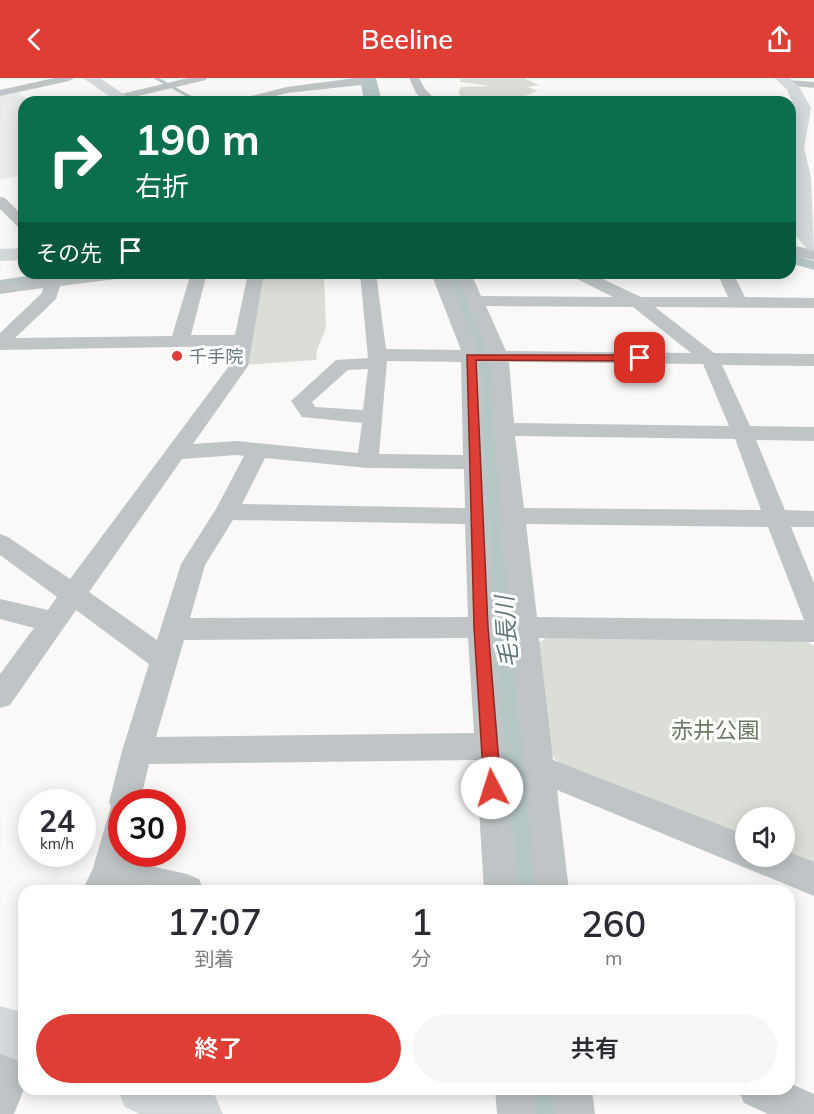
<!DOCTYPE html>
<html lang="ja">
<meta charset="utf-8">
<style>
body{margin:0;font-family:Mulish,"Noto Sans JP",sans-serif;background:#f7f7f7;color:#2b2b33;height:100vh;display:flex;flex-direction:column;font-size:22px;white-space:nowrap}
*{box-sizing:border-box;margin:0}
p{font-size:20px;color:#7c7c81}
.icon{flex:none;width:33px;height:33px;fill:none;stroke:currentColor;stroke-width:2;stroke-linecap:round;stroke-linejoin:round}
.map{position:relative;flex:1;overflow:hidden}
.drawer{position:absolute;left:18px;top:807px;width:777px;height:210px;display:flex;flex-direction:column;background:#fff;border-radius:18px;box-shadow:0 3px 15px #0003}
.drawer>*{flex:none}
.top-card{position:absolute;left:18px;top:18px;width:778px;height:183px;border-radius:18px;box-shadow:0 3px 15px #0003;background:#0b6e4f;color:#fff;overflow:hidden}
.controls{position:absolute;left:735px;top:729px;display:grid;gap:12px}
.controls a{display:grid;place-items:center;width:60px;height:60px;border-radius:50%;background:#fff;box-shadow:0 3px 15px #0003;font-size:30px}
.speed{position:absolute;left:18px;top:711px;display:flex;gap:12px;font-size:30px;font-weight:700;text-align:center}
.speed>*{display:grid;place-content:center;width:78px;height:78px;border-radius:50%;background:#fff;box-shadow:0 3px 15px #0003;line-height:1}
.speed small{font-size:15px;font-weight:400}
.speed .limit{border:9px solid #d22;background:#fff;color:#111}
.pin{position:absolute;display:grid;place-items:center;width:51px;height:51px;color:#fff;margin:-26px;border-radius:12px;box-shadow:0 3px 9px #0006}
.me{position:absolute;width:66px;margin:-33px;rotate:355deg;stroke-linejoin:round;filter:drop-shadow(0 0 4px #0008)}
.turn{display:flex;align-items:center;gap:21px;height:126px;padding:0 18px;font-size:27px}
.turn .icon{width:78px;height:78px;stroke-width:2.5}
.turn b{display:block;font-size:42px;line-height:51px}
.then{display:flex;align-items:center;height:57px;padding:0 18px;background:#0003;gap:12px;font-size:22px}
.eta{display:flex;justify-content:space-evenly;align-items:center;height:102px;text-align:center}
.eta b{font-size:36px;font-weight:600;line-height:42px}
.primary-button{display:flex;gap:12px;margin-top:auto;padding:12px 18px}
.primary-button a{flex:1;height:69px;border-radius:36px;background:#de3e33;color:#fff;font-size:24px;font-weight:600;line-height:69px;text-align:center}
.primary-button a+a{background:#f7f7f7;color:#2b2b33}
header{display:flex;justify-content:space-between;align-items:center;height:78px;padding:0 18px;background:#de3e33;color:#fff;font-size:27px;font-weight:600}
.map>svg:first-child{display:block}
.built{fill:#eaebeb}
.green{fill:#dbded7}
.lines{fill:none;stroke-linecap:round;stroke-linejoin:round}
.stream{stroke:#b6c6c7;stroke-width:3}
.canal{fill:#b6c6c7;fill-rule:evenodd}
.river{fill:#b6c6c7;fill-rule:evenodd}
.street{fill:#bfc5c7;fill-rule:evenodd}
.secondary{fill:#d4d9dc;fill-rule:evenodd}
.route{fill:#de3e33;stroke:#902821;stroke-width:1.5}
.poi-dot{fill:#de3e33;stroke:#fff;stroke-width:2}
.labels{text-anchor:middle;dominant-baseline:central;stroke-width:6;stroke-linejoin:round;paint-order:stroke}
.far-poi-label{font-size:18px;fill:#667a81;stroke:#fff;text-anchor:start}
.park-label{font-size:22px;fill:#6c7a64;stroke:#fff}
.water-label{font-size:24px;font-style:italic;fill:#60787b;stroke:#fff}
</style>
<header><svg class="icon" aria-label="back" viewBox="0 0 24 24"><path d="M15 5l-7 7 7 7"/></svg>Beeline<svg class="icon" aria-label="share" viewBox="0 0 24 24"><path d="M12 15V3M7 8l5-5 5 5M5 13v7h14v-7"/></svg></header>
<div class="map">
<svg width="814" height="1036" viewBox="0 0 814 1036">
<rect width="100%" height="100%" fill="#faf9f8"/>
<!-- built -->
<path class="built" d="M 17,14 L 28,22 L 43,19 L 49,24 L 24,24 L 24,96 L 0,102 L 0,18 Z"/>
<!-- green -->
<g class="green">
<path d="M 460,0 L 524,0 L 539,7 L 528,9 L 537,13 L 517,21 L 528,24 L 460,24 L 455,22 L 461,18 L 458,15 L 461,9 L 491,8 L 460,4 Z"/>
<path d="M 261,195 L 324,195 L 326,250 L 317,272 L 316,282 L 242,287 Z"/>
<path d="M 548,558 L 805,562 L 814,568 L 814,790 L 785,778 L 784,740 L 746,740 L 745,762 L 560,688 L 548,671 L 537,567 Z"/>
</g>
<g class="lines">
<!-- stream -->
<path class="stream" d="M 156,0 L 199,24"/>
<!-- canal -->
<g class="canal">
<path d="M 790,176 L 814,183 L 814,192 L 790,185 Z"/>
<path d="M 48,195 L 87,195 L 80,199 L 0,210 L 0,202 Z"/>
</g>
<!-- river -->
<g class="river">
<path d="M 360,0 L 376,0 L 382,24 L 364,24 Z"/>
<path d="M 437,195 L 463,195 L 487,245 L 505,322 L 523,550 L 549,813 L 497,813 L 483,550 L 475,322 L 459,245 Z"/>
<path d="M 509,1011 L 569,1011 L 572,1036 L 510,1036 Z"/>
</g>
<!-- street -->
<g class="street">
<path d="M 54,0 L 74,0 L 69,3 L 0,18 L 0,12 Z"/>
<path d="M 188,0 L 207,0 L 206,2 L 121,22 L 115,19 L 117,17 Z"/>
<path d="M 355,0 L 365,0 L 366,4 L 361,7 L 287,15 L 253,24 L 233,24 L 235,22 L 287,9 Z"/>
<path d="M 409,0 L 419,0 L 425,11 L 438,24 L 425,24 L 416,15 Z"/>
<path d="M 788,2 L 814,4 L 814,10 L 784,7 L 784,3 Z"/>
<path d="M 0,119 L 5,120 L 24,139 L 24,152 L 19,150 L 0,131 Z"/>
<path d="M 790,167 L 814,172 L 814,182 L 790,177 Z"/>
<path d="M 47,195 L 63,195 L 63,198 L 86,195 L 132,195 L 124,200 L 60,208 L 56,221 L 15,260 L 172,258 L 191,195 L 207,195 L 191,257 L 235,257 L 248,195 L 264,195 L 248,288 L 193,366 L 237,363 L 358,375 L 362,345 L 302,339 L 291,323 L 336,282 L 368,280 L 360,195 L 376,195 L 386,271 L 461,272 L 431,195 L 447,195 L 479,273 L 487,273 L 455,195 L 471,195 L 481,218 L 613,219 L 571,198 L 569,195 L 590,195 L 641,219 L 728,219 L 717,195 L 733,195 L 745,219 L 814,220 L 814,230 L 655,229 L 714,275 L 814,276 L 814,288 L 722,287 L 750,348 L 814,349 L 814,363 L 756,362 L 785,432 L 814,433 L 814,449 L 791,449 L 814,505 L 814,564 L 539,560 L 553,682 L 746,757 L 746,778 L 784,778 L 784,772 L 814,784 L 814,818 L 557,712 L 569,813 L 535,813 L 512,560 L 495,560 L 518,813 L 484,813 L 476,682 L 149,686 L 140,724 L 122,724 L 122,776 L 129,776 L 128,783 L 187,796 L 199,801 L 204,813 L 82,813 L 93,790 L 111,728 L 109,724 L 122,673 L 149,586 L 76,532 L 10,627 L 0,630 L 0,596 L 34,550 L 0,541 L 0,521 L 48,532 L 57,519 L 0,477 L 0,456 L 8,459 L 70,501 L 229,288 L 233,268 L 0,272 L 0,255 L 42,215 L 43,210 L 0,216 L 0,206 L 46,200 ZM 486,228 L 633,229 L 691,275 L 506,273 ZM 387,283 L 461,284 L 463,377 L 379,376 ZM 480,284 L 490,284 L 500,438 L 510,538 L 494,539 ZM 509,284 L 703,286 L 729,348 L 514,345 ZM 368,291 L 363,332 L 315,329 L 312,324 L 348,292 ZM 515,358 L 735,361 L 761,432 L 524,430 ZM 237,377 L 244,378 L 216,431 L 181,486 L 157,562 L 89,514 L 182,381 ZM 265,380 L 368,390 L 464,391 L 465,430 L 242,426 ZM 233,442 L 465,446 L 468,539 L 190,540 L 205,487 ZM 526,446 L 768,449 L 804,542 L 537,539 ZM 468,560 L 474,655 L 156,659 L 184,562 Z"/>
<path d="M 24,944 L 24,1011 L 14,1036 L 0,1036 L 0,975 L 11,950 Z"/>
<path d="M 789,1005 L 814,1016 L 814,1036 L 768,1036 L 744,1025 L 738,1011 L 789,1011 Z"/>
<path d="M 495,1011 L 535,1011 L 537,1036 L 497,1036 Z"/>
<path d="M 552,1011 L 592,1011 L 595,1036 L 555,1036 Z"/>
</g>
<!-- secondary -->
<g class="secondary">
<path d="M 83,0 L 100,0 L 135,24 L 118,24 Z"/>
<path d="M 775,0 L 790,0 L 800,10 L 811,30 L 804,70 L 811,99 L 814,173 L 807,171 L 796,158 L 790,85 L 790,55 L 795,30 L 787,12 Z"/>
<path d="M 24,170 L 24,182 L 0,183 L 0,171 Z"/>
<path d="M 0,928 L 24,935 L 24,985 L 0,976 Z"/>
<path d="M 117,1011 L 201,1011 L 215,1018 L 223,1036 L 140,1036 L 125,1029 Z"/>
</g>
</g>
<!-- route -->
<path class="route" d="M 467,277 L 640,277 L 645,280 L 640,283 L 476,282 L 488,549 L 501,710 L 498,715 L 492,718 L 486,715 L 484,710 L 474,549 Z"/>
<!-- markers -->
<circle class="poi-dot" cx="177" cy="278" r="6"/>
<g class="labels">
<!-- far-poi labels -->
<g class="far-poi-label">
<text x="189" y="278">千手院</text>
</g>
<!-- park labels -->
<g class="park-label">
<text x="715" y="652">赤井公園</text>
</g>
<!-- water labels -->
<g class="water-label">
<text transform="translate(506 554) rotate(-94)">毛長川</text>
</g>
</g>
</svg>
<div class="controls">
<a><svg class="icon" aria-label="sound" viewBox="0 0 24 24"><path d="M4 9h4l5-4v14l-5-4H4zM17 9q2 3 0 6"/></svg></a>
</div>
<div class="speed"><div>24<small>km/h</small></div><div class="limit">30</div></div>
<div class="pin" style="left:640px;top:280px;background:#d93025"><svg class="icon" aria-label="arrive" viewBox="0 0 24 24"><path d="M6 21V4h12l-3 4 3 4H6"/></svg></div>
<svg class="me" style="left:492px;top:710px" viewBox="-20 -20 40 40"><circle r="19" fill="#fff"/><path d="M0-13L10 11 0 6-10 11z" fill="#de3e33"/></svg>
<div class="top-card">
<div class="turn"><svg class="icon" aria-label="right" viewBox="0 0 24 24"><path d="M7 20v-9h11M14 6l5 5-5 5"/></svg><div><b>190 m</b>右折</div></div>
<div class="then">その先<svg class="icon" aria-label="arrive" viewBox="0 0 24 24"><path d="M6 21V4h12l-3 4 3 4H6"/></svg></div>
</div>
<section class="drawer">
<div class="eta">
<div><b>17:07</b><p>到着</p></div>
<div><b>1</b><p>分</p></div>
<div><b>260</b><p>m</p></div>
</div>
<div class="primary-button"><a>終了</a><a>共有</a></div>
</section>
</div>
